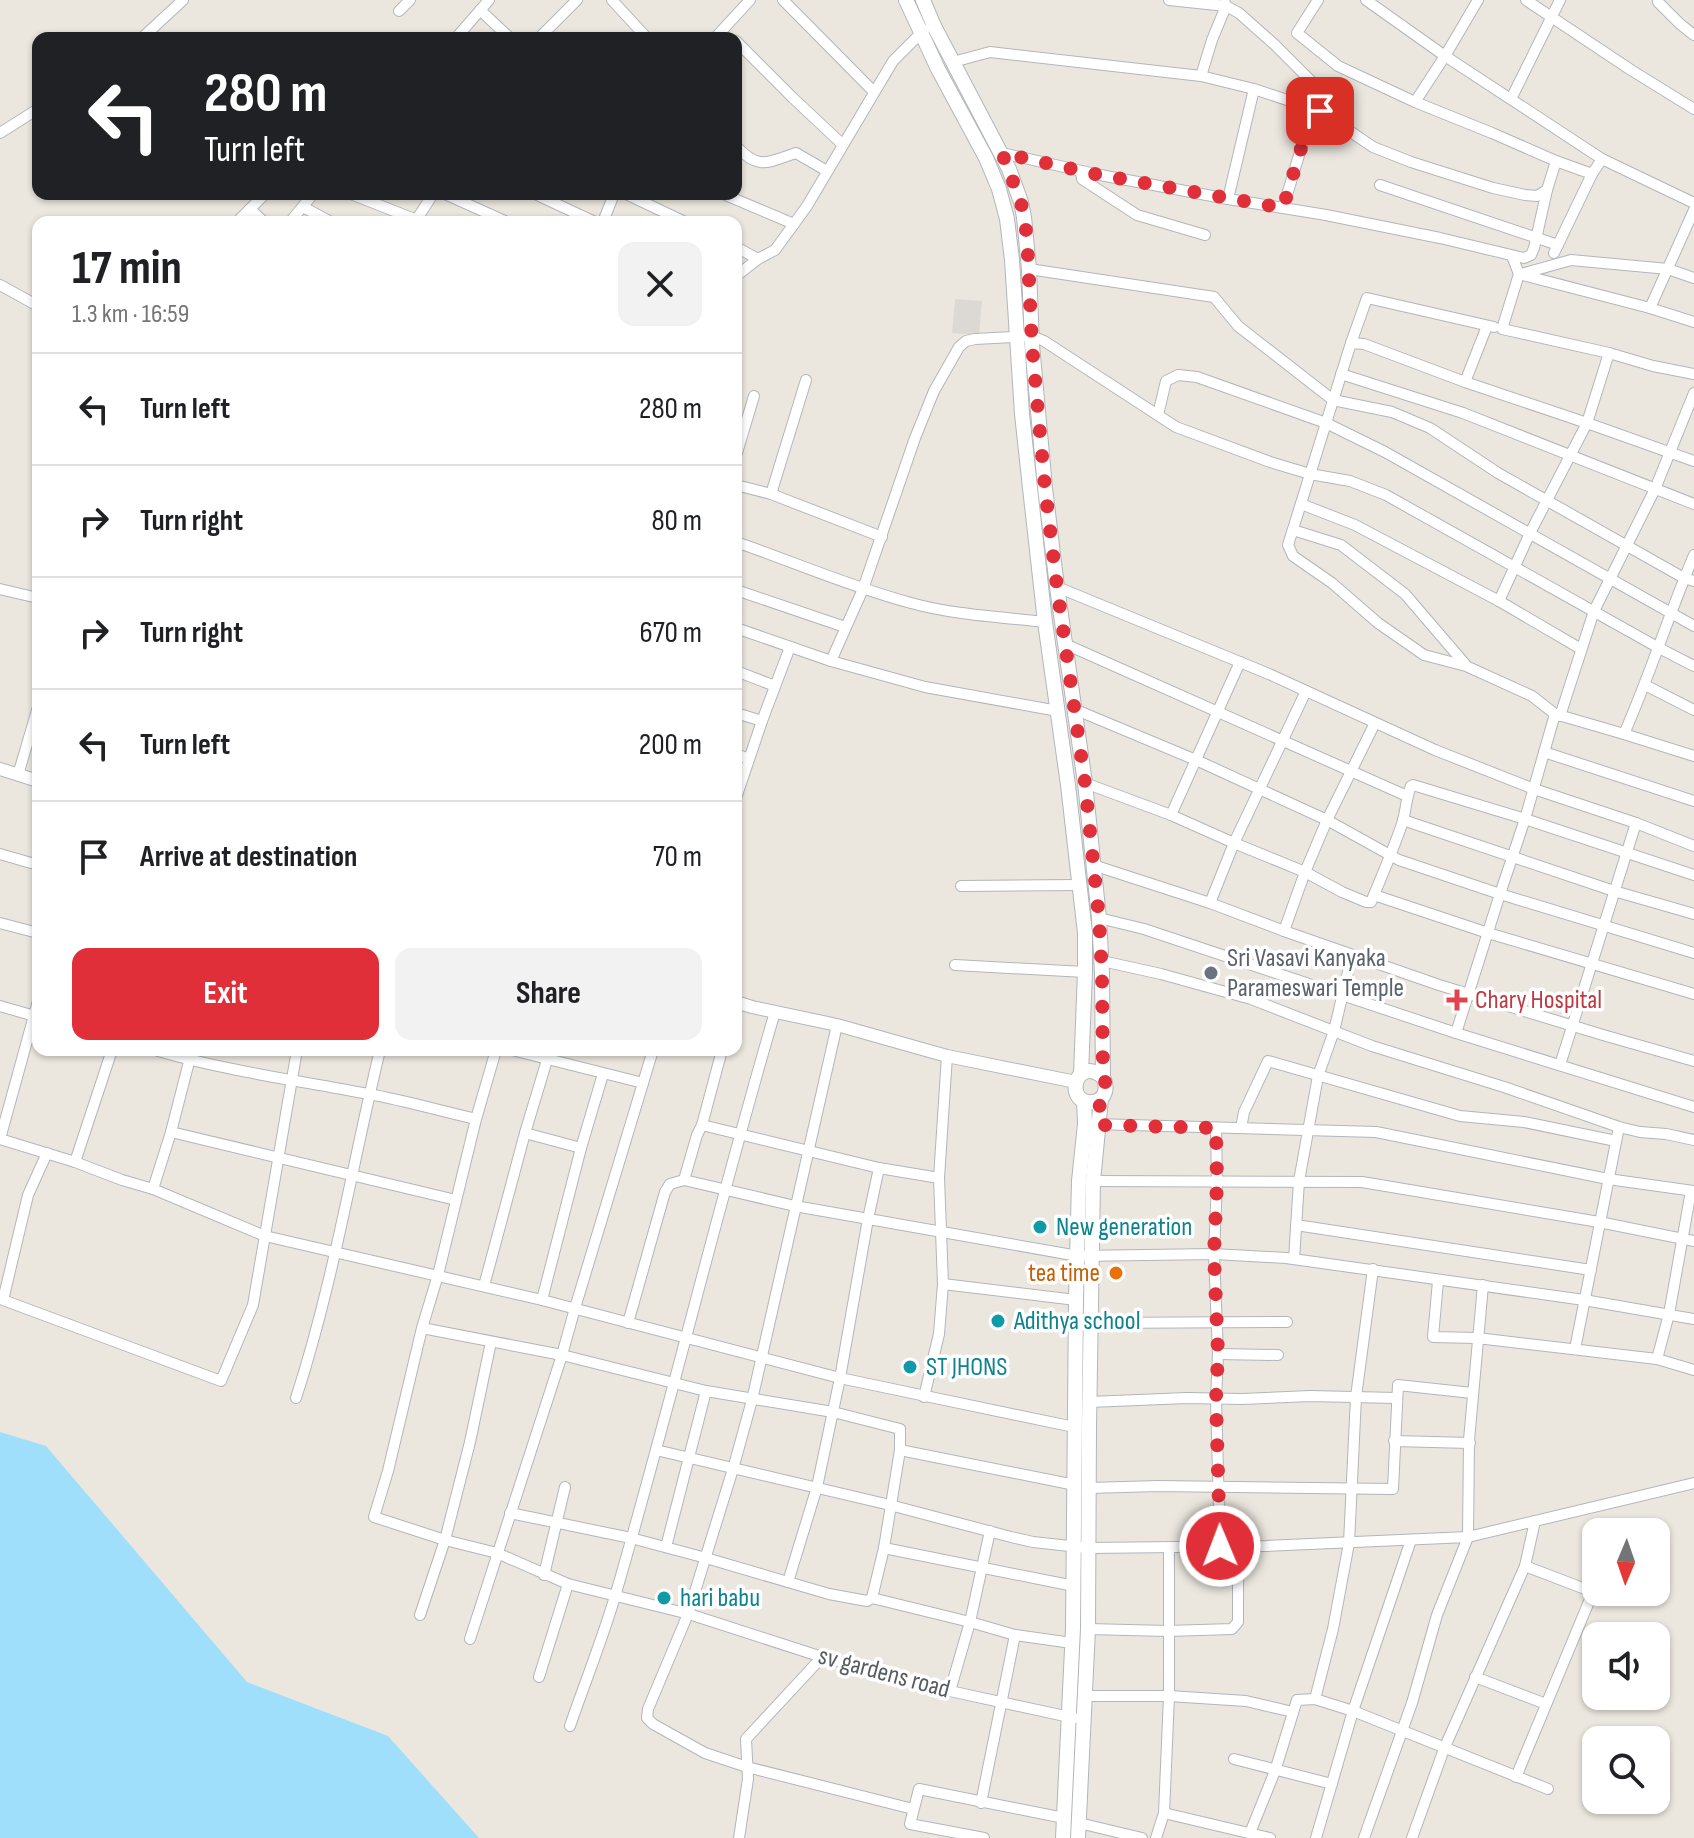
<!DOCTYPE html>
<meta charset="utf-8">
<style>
body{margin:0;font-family:"Sofia Sans Condensed",sans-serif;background:#f2f2f2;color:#202124;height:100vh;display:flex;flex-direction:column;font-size:30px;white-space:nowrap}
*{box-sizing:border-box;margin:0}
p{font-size:26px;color:#757577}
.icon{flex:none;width:44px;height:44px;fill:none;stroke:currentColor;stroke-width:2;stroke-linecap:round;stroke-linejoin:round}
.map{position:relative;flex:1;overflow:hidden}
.sheet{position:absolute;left:32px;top:216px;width:710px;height:840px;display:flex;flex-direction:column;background:#fff;border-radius:16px;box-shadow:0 2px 6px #0004}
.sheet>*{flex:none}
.top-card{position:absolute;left:32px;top:32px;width:710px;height:168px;border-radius:16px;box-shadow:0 2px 6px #0004;background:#202124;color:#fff;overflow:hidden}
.needle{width:52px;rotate:182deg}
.fabs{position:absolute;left:1582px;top:1518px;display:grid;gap:16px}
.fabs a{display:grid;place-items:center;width:88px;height:88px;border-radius:16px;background:#fff;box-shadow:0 2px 6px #0004;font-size:40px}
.pin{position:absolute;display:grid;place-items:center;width:68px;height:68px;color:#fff;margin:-34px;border-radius:16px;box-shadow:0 4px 12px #0006}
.me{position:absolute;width:88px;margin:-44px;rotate:359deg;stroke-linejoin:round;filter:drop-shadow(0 0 6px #0008)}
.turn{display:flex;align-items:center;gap:28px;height:168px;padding:0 40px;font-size:36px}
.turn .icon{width:104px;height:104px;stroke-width:2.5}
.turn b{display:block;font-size:56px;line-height:68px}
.round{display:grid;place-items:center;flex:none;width:84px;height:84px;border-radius:16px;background:#f2f2f2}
.head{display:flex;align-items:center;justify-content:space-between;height:136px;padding:0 40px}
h1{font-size:48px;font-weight:700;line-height:60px}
.button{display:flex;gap:16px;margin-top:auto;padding:16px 40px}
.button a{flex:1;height:92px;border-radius:16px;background:#e12f39;color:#fff;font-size:32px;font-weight:700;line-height:92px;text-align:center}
.button a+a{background:#f2f2f2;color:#202124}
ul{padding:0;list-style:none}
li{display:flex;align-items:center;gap:24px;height:112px;padding:0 40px;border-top:2px solid #e0e0e0}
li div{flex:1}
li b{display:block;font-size:30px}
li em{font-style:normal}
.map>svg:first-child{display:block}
.industrial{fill:#dcd9d4}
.water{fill:#9fdffb}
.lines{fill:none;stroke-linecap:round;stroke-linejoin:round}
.minor-casing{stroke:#b2b6ba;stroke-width:12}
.tertiary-casing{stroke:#b2b6ba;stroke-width:14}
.secondary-casing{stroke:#b1b6ba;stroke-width:16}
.minor{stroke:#fff;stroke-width:10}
.tertiary{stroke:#fff;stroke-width:12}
.secondary{stroke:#fff;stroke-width:14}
.route{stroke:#e12f39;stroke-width:14;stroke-dasharray:0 25.2}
.worship-dot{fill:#6b7280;stroke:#fff;stroke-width:3}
.health-dot{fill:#e0444e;stroke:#fff;stroke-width:3}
.culture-dot{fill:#0f9aa8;stroke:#fff;stroke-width:3}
.food-dot{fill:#e8710a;stroke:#fff;stroke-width:3}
.labels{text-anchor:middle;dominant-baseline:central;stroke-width:7;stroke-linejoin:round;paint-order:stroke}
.worship-label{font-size:26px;fill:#5b616d;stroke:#fff;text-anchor:start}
.health-label{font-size:26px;fill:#be3a42;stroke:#fff;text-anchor:start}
.culture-label{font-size:26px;fill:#0d838f;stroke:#fff;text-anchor:start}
.food-label{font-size:26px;fill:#c56008;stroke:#fff;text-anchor:end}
.street-label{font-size:26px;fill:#585d60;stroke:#fff}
</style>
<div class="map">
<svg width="1694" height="1838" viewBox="0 0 1694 1838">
<rect width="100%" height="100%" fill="#ebe7df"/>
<!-- industrial -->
<path class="industrial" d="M 955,299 L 982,301 L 979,335 L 952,333 Z"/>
<!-- water -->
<path class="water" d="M 0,1432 L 46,1446 L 247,1682 L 388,1736 L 479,1838 L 0,1838 Z"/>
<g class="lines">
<defs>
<g id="minor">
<path d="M 612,0 L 647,38"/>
<path d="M 783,0 L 874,92"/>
<path d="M 1169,0 L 1226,6 L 1239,13 L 1275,45 L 1327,97 L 1303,142 L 1283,208"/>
<path d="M 1318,0 L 1297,33 L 1338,66 L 1415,102 L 1492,133 L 1556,161 L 1592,174"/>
<path d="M 1366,0 L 1445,56 L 1602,159 L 1694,203"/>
<path d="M 1526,0 L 1631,70 L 1694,109"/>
<path d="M 1658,2 L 1680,24 L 1694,35"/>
<path d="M 480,10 L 510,38"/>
<path d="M 399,11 L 410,0"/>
<path d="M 142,38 L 183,0"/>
<path d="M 456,38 L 489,0"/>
<path d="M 539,38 L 577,0"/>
<path d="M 715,38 L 750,0"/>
<path d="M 736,41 L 793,98 L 842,144"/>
<path d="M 953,62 L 990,52 L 1201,76 L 1254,89 L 1320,111 L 1373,147 L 1411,162 L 1493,188 L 1525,195 L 1537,196 L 1547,190 L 1556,161"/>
<path d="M 1201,76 L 1212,40 L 1226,6 L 1225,3"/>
<path d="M 1511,99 L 1560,0"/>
<path d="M 1415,102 L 1445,56 L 1478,0"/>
<path d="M 0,133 L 38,109"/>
<path d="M 736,146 C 759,171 768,162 796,153 L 827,171"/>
<path d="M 1002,153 L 1095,174 L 1228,199 L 1326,215 L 1440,238 L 1524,258 L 1531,255 L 1534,248 L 1547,190"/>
<path d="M 1081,171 L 1082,179 L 1137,215 L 1205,235"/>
<path d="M 1380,185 L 1558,245"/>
<path d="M 351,194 L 422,222"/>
<path d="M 445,194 L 507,222"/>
<path d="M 535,194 L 595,222"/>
<path d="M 626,194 L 685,222"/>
<path d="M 723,194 L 794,224"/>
<path d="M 1228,199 L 1254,89"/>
<path d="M 303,207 L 331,222"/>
<path d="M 250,209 L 264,222"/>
<path d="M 237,222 L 265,194"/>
<path d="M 290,222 L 313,194"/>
<path d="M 415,222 L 433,194"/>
<path d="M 603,222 L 614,194"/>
<path d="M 736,247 L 758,259"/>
<path d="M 1554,253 L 1592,174 L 1602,159"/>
<path d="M 1512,256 L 1519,274 L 1502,329 L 1609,353 L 1587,423 L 1694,461"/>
<path d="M 1029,269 L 1214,297 L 1238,326 L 1333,400 L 1392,412 L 1430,428 L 1498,473 L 1684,578 L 1694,581"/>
<path d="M 1519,274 L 1650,308 L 1694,210"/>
<path d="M 1521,274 L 1571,260 L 1668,269 L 1694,278"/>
<path d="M 736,276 L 758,259 L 775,250 L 807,206 L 893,61 L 924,30"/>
<path d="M 0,285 L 38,306"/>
<path d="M 1650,308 L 1694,322"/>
<path d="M 1487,326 L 1465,382 L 1364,344 L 1351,343 L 1288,545 L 1293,556 L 1332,583 L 1378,623 L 1424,655 L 1466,666 L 1532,696 L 1555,714"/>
<path d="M 1351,343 L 1367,298 L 1494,327"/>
<path d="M 1609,353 L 1653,366 L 1694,374"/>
<path d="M 1341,374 L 1463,413 L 1694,504"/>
<path d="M 1465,382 L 1587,423 L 1530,533 L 1499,601"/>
<path d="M 1158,415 L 1166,381 L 1178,375 L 1197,377 L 1326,423 L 1385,452 L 1694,626"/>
<path d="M 736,456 L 754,396"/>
<path d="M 736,485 L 771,494 L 882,537"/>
<path d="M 771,494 L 806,380"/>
<path d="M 1301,504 L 1355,525 L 1499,601 L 1581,649"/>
<path d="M 1293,530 L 1341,545 L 1405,594 L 1465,664"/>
<path d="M 736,542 C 794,562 851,587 911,603 C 954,615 1001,617 1045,622"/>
<path d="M 1694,555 C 1669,614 1650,675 1624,734 L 1555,714 L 1525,819 L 1500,894 L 1694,953"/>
<path d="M 1057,587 L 1269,674 L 1435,750 L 1534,789 L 1636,823 L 1560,1065"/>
<path d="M 0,589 L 38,598"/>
<path d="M 736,590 L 845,627"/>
<path d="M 736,628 L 831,661 L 925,687 L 1058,711"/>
<path d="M 1065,644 L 1407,796"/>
<path d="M 831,661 L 863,589 L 915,438 L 934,391 L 959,347 L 966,341 L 975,339 L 1032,336 L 1044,341 L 1176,427 L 1270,462 L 1310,474 L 1350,481 L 1386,495 L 1659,648 L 1694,666"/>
<path d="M 736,671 L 775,686"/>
<path d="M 1645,685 L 1694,710"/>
<path d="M 1074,709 L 1196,760 L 1327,820 L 1399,860 L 1500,894 L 1456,1033"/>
<path d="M 736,713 L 762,721 L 736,798"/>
<path d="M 1560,716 L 1594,611 L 1655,489 L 1694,393"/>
<path d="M 762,721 L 790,647"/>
<path d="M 1624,734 L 1694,756"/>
<path d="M 1544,752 L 1694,801"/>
<path d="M 736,754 L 749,759"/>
<path d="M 18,775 L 38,707"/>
<path d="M 1085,783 L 1171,815 L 1234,843 L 1305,872 L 1342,892 L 1366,902 L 1371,902 C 1382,876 1393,850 1402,824 C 1406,811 1406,798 1411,786 L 1413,785 L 1525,819 L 1694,875"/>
<path d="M 1171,815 L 1240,662"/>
<path d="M 1403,820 L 1614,891 L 1694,914"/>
<path d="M 1636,823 L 1694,846"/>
<path d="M 0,854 L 38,865"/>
<path d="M 1093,865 L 1210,903 L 1284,931 L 1439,985 L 1603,1035 L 1694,1061"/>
<path d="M 961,886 L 1079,885"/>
<path d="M 1374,895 L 1488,933 L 1694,994"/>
<path d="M 1210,903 L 1234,843 L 1306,691"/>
<path d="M 1099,918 L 1144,929 L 1456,1033 L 1694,1107"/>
<path d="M 0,923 L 38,933"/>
<path d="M 1284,931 L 1305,872 L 1327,820 L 1375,723"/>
<path d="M 1102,961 L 1161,974 L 1251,999 L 1372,1046 L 1504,1087 L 1619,1127 L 1640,1132 L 1666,1134 L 1694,1140"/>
<path d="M 955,965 L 1085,972"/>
<path d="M 38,1001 L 0,1139 L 75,1162 L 122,1180 L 153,1189 L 265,1236 L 542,1300 L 840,1378 L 1074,1427"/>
<path d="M 0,1006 L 38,1017"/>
<path d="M 837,1025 L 752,1400 L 733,1469 L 688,1614 L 648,1709 L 647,1718 L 653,1724 L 705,1753 L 747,1767 L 913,1809"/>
<path d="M 155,1050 C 225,1071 296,1080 368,1094 C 404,1100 440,1111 476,1119"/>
<path d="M 496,1050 L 476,1119 L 438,1275 L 422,1328 L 388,1471 L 374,1517 L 445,1540 L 497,1553 L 568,1584 L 689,1614 L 822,1657 L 950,1691 L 1074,1718"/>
<path d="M 512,1050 L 643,1083"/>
<path d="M 1094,1124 L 1376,1132 L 1608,1179 L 1694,1191"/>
<path d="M 702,1125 L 879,1168 L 939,1178"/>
<path d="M 1216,1128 L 1217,1182 L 1214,1254 L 1218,1354 L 1216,1399 L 1220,1546"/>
<path d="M 1241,1128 L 1244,1112 L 1268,1061 L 1460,1116 L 1524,1122 L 1616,1141"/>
<path d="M 171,1132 L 456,1200"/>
<path d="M 525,1133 L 581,1148"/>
<path d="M 47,1153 L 28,1195 L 3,1300 L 221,1381 L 253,1305 L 297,1050"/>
<path d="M 75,1162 L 112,1050"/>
<path d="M 684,1180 L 697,1135 L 702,1125 L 722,1050"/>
<path d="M 1093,1181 L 1362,1182 L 1599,1222 L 1694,1241"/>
<path d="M 153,1189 L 171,1132 L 192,1050"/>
<path d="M 1296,1225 L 1591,1270"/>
<path d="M 1294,1259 L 1299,1181 L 1318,1076 L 1334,1031 L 1352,955"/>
<path d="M 1438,1281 L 1433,1337 L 1477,1338 L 1657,1359 L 1694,1370"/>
<path d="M 943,1284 L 1076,1300"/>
<path d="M 484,1286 L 525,1133 L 550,1050"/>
<path d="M 542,1300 L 581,1148 L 603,1074"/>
<path d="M 628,1323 L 665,1192 L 670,1184 L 684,1180 L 795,1206 L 1078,1256 L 1214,1254 L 1286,1258 L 1584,1300 L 1694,1319"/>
<path d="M 1091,1323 L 1287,1322"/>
<path d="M 422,1328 L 562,1355 L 706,1391 L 833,1412 L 900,1429 L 900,1450 L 884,1548 L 872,1598"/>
<path d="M 1575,1349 L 1619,1127"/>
<path d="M 1218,1354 L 1278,1355"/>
<path d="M 1657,1359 L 1669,1314 L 1691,1191"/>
<path d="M 924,1397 L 939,1334 L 943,1284 L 939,1178 L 947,1056"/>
<path d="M 296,1398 C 333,1284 352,1166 380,1050"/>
<path d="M 1089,1402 L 1187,1398 L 1242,1399 L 1310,1396 L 1396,1398"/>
<path d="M 1394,1441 L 1470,1443"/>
<path d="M 656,1450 L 890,1505 L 1011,1537 L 1033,1542 L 1088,1548 L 1267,1546 L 1468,1537 L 1694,1483"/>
<path d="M 900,1450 L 1075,1485"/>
<path d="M 1089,1488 L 1158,1486 L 1393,1489 L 1398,1385 L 1472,1393"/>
<path d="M 510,1513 L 631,1538 L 706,1558 L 829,1594 L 867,1601 L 872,1598 L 970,1622 L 1015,1635 L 1072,1643"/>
<path d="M 666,1547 L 706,1391"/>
<path d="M 884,1548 L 1074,1586"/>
<path d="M 544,1575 L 565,1487"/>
<path d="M 788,1582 L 817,1487 L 840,1378 L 868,1219 L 879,1168"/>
<path d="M 420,1615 L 445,1540 L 470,1442 L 491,1342"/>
<path d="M 1088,1629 L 1168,1631 L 1232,1629 L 1238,1622 L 1238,1546"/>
<path d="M 470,1639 L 562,1355 L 575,1308 L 653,1050"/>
<path d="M 539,1677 L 568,1584"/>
<path d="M 1475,1677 L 1546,1704"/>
<path d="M 950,1691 L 970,1622 L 990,1531"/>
<path d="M 1086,1696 L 1169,1696 L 1246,1701 L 1293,1712"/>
<path d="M 1315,1699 L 1333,1629 L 1349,1543 L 1356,1397 L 1373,1269"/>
<path d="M 570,1726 C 585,1682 603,1638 616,1593 C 672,1401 718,1205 775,1012"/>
<path d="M 1234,1759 L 1332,1784"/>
<path d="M 1516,1777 L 1593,1592 L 1525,1566"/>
<path d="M 981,1803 L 1015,1635"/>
<path d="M 1164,1813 L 1270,1838"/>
<path d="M 1079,1823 L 1142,1838"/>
<path d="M 1250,1833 L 1275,1771 L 1297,1700 L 1315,1699 L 1353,1711 L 1548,1789"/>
<path d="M 739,1838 L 748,1779 L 746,1739 L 822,1657"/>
<path d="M 984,1838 L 910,1824 L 919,1789 L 1064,1818"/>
<path d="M 1156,1838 L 1164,1813 L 1169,1696 L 1169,1548"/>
<path d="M 1316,1838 L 1353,1711 L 1411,1540"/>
<path d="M 1364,1838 L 1412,1703 L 1437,1615 L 1468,1537 L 1469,1440 L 1483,1285"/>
<path d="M 1412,1838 L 1444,1749 L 1525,1566 L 1535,1521"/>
</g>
<g id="tertiary">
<path d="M 0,769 L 38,781"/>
<path d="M 736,1002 L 752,1007 L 837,1025 L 947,1056 L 1076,1082"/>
</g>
<g id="secondary">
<path d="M 906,0 L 938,69 L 986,158 L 999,189 L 1007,219 L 1012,260 L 1022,414 L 1030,488 L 1045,622 L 1068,785 L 1085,933 L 1085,972 L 1081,1074"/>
<path d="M 923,0 L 934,26 L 1009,169 L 1021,202 L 1024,217 L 1029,269 L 1032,345 L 1045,488 L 1057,587 L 1085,783 L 1099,918 L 1102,973 L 1103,1077 C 1108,1087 1106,1100 1093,1102 C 1064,1106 1074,1054 1103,1077"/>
<path d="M 1063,1838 L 1073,1628 L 1076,1300 L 1079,1181 L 1085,1124 L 1084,1101"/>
<path d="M 1078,1838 L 1088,1629 L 1089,1427 L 1093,1181 L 1101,1099"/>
</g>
</defs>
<!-- minor casing -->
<use href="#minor" class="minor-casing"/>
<!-- tertiary casing -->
<use href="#tertiary" class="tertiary-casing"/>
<!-- secondary casing -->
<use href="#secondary" class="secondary-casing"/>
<!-- minor -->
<use href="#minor" class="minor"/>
<!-- tertiary -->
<use href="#tertiary" class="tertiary"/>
<!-- secondary -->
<use href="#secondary" class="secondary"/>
</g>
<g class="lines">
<!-- route -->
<path class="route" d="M 1220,1546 L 1216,1399 L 1218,1354 L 1214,1254 L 1217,1182 L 1216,1128 L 1099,1125 C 1099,1118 1099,1110 1100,1103 C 1103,1091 1110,1091 1103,1077 L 1102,973 L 1099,918 L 1085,783 L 1057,587 L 1045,488 L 1032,345 L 1027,236 L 1021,202 L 1002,153 L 1095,174 L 1283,208 L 1303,142 L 1320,111"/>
</g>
<!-- markers -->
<circle class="worship-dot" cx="1211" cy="973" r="8"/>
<path class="health-dot" d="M1453 988h8v8h8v8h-8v8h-8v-8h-8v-8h8z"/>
<g class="culture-dot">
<circle cx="1040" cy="1227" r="8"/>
<circle cx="998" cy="1321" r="8"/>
<circle cx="910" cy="1367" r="8"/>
<circle cx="664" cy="1598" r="8"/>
</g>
<circle class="food-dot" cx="1116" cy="1273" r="8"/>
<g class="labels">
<!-- worship labels -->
<g class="worship-label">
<text x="1227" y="958">Sri Vasavi Kanyaka<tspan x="1227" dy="30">Parameswari Temple</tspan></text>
</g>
<!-- health labels -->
<g class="health-label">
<text x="1475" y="1000">Chary Hospital</text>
</g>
<!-- culture labels -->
<g class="culture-label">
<text x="1056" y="1227">New generation</text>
<text x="1014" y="1321">Adithya school</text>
<text x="926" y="1367">ST JHONS</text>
<text x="680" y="1598">hari babu</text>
</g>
<!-- food labels -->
<g class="food-label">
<text x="1100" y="1273">tea time</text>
</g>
<!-- street labels -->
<g class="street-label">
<text transform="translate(884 1673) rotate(15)">sv gardens road</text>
</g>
</g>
</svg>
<div class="fabs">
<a><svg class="needle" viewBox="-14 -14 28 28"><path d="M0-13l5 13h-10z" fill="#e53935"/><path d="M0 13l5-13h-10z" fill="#757577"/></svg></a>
<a><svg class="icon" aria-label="sound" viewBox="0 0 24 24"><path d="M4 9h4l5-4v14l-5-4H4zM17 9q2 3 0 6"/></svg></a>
<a><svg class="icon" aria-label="search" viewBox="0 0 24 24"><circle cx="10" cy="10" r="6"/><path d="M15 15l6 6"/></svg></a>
</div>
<div class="pin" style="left:1320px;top:111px;background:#d93025"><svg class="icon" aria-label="arrive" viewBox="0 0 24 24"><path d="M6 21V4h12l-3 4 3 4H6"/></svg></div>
<svg class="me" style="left:1220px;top:1546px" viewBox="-20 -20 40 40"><circle r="17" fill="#e12f39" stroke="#fff" stroke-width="3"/><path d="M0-11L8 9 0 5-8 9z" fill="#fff"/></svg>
<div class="top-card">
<div class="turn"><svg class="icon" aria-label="left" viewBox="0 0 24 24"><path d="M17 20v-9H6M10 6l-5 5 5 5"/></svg><div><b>280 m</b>Turn left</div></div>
</div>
<section class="sheet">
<div class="head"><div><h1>17 min</h1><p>1.3 km · 16:59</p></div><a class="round"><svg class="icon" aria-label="close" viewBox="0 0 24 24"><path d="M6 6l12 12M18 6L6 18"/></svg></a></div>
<ul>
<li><svg class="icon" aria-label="left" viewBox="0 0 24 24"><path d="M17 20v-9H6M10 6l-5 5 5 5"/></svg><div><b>Turn left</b></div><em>280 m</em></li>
<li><svg class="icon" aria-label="right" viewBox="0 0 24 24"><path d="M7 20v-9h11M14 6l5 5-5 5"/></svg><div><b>Turn right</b></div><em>80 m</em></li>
<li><svg class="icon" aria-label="right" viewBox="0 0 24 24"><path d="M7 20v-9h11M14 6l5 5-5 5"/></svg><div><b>Turn right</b></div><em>670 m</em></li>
<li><svg class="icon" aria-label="left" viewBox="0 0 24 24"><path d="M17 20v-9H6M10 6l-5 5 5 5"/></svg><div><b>Turn left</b></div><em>200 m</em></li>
<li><svg class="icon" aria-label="arrive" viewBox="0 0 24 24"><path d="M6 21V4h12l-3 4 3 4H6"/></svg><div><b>Arrive at destination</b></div><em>70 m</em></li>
</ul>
<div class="button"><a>Exit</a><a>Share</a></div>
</section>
</div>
